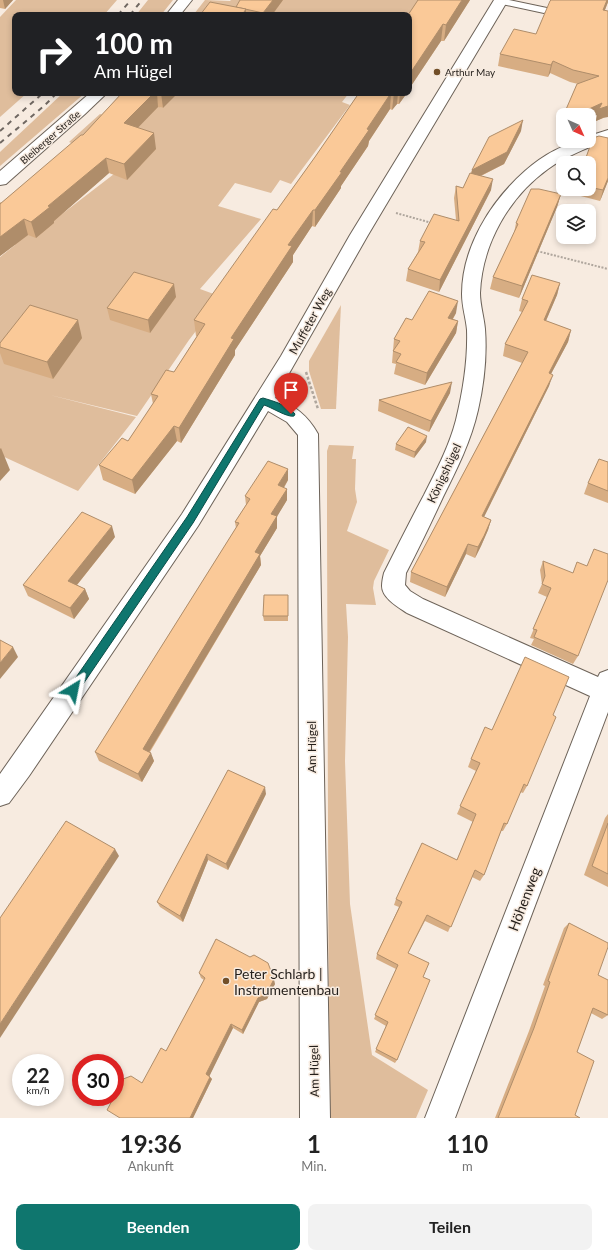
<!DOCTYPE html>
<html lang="de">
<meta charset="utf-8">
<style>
body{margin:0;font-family:Lato,sans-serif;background:#f2f2f2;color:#222;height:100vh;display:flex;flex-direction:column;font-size:15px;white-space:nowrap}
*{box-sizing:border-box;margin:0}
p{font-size:13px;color:#767676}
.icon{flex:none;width:22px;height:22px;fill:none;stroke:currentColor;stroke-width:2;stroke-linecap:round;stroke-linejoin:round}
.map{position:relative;height:1118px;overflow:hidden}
.drawer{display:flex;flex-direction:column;background:#fff;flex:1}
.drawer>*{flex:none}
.guide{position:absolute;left:12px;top:12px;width:400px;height:84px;border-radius:8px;box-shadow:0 2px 6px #0003;background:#202124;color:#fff;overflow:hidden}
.needle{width:26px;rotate:135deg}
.buttons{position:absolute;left:556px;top:108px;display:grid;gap:8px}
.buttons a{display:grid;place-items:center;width:40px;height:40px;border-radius:8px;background:#fff;box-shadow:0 2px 6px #0003;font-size:20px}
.speed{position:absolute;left:12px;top:1054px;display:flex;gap:8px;font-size:20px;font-weight:700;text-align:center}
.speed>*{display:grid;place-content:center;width:52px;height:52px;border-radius:50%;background:#fff;box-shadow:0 2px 6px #0003;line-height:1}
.speed small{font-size:10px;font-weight:400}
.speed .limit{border:6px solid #d22;background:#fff;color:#111}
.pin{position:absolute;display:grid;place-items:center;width:34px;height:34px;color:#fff;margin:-41px -17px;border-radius:50% 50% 50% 0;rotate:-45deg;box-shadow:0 0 4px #0007}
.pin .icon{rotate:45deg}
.me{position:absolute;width:44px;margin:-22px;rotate:35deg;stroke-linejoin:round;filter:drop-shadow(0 0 3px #0008)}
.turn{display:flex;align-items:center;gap:14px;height:84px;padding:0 16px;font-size:18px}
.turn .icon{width:52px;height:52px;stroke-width:2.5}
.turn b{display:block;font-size:28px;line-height:34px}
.eta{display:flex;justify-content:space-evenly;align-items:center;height:68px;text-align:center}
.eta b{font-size:24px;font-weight:700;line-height:28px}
.primary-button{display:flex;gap:8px;margin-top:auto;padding:8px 16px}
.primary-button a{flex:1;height:46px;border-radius:8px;background:#0f766e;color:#fff;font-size:16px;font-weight:700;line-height:46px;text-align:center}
.primary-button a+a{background:#f2f2f2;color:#222}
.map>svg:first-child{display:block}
.green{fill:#dfbd9c}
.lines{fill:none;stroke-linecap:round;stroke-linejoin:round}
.service-casing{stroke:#6d6359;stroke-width:2}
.minor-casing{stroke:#6d6359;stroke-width:2}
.path-far1{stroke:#afa69d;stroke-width:2;stroke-dasharray:2 1.5;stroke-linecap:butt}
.path{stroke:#afa69d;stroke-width:2.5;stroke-dasharray:3 2;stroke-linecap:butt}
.service{fill:#fff;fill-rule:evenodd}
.minor{fill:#fff;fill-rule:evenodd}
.rail{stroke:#6f6761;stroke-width:2;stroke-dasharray:5 5;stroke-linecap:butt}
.wall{fill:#d7ad83}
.shaded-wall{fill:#af8d6a}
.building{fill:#fac998;stroke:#af8d6a}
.route{fill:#0f766e;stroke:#0a4d48}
.poi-dot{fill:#724f28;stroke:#f7ebe0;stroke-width:1.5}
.labels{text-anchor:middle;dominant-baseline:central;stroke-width:3;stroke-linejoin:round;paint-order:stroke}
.far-poi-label{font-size:10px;fill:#241f1b;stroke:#f7ebe0;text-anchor:start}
.far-street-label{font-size:10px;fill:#241f1b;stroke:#f7ebe0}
.street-label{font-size:12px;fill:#241f1b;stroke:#f7ebe0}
.near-street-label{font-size:14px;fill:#241f1b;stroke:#f7ebe0}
.near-poi-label{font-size:14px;fill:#241f1b;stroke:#f7ebe0;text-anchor:start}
</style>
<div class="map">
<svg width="608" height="1118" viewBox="0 0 608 1118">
<rect width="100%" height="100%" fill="#f7ebe0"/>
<!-- green -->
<g class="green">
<path d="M 16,0 L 117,0 L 104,15 L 15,15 L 15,93 L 27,93 L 0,117 L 0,17 Z"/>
<path d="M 148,0 L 173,0 L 161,15 L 136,15 Z"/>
<path d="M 205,0 L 230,1 L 231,0 L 420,0 L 408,15 L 194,14 Z"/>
<path d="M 63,93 L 85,93 L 0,166 L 0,152 Z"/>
<path d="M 178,93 L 349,93 L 342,102 L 350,105 L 291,184 L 280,180 L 271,193 L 235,183 L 218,206 L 261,219 L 200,289 L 222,297 L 189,340 L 137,416 L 50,395 L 136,417 L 78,491 L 0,455 L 0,257 L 15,245 L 0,227 L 0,202 L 39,216 L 62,214 L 114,174 L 81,147 L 69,142 L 100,114 L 115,119 L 150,104 L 163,108 Z"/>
<path d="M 341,305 L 336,409 L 321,409 L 309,371 L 309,361 Z"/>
<path d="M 329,445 L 354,446 L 352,459 L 356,459 L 355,489 L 357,502 L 347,531 L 389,550 L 374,581 L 373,588 L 376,605 L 346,604 L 348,637 L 345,761 L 350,904 L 372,1055 L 428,1090 L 416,1118 L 329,1118 L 327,523 L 327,451 Z"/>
</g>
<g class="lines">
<defs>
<path id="service" d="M 496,0 L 509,0 L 547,8 L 549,10 L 544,13 L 497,3 Z"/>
<g id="minor">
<path d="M 178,0 L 192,0 L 180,15 L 166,15 Z"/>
<path d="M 494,0 L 508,0 L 368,235 L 275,398 C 295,405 308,416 318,434 L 330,1118 L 300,1118 L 298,435 L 287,422 L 268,411 L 198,526 L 29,776 L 9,803 L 0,806 L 0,774 L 182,514 L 281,356 L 350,235 Z"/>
<path d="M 90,93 L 107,93 L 85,114 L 6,184 L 0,185 L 0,171 Z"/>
<path d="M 608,130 L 608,140 C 587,148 566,156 548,169 C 509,197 482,244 480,293 C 480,305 484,317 485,329 C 487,355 484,384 478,410 C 471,441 457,469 443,497 C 431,523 419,548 406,573 L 405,585 L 410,591 L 423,599 L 598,677 L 600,673 L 608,670 L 608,712 L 455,1118 L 425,1118 L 590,696 L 407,613 C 398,607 382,598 382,586 C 382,582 383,577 384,573 C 397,547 410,521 424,495 C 436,471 449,447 456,420 C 463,391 468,360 467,330 C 466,318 462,307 462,294 C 462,247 491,201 525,171 C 542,156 566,141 589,141 L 589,136 Z"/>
</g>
</defs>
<!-- service casing -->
<use href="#service" class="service-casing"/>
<!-- minor casing -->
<use href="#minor" class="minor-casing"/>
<!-- path-far1 -->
<g class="path-far1">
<path d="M 396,213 L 432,223"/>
<path d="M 537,251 L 608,269"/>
</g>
<!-- path -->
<path class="path" d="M 306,372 L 318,409"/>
<!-- service -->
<use href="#service" class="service"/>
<!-- minor -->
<use href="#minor" class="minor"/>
<!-- rail -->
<g class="rail">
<path d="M 118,15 L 131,0"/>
<path d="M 130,15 L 142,0"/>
<path d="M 0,131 L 43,93"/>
<path d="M 0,143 L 44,106 L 57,93"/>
</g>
</g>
<!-- wall -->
<g class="wall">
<path d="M 0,0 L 13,0 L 5,9 L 0,8 Z"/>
<path d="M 283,0 L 272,15 L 200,15 L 236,7 Z"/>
<path d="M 470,0 L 444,41 L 441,41 L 409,89 L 409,15 Z"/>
<path d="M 608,0 L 608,2 L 605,10 L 603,118 L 596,121 L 597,115 L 564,115 L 577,84 L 578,84 L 570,82 L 550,73 L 548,77 L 498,66 L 500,54 L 536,34 Z"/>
<path d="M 122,93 L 178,93 L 163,108 L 158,107 L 138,127 L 156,149 L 127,180 L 109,173 L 54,221 L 54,223 L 36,238 L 28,235 L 0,256 L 0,204 L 83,135 Z"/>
<path d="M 359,93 L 407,93 L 399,104 L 397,104 L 392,110 L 390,109 L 369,141 L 368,146 L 341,186 L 341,188 L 315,227 L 312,226 L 293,255 L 293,262 L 235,350 L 235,355 L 181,443 L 177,441 L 135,494 L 103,480 L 99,465 L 128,441 L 153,404 L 151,394 L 174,372 L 197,336 L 196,336 L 194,320 L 277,210 L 315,157 Z"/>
<path d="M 521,131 L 504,164 L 481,176 L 491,190 L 439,292 L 406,281 L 408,269 L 418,252 L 420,241 L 456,220 L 454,198 L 456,186 L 463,188 L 471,173 L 472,170 Z"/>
<path d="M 608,138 L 608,181 L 600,201 L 573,194 L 574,189 L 589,189 L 589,163 Z"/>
<path d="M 561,194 L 557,207 L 519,298 L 490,289 L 493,277 L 514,233 L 516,223 Z"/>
<path d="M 560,283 L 557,295 L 546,321 L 571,330 L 568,342 L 551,374 L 549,386 L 484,517 L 491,520 L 488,530 L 481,546 L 475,558 L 466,554 L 445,597 L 410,582 L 411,572 L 522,363 L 503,356 L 505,344 L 522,312 L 519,311 L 522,299 Z"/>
<path d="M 176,297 L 150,333 L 110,320 L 107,308 Z"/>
<path d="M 456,313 L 453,319 L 458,321 L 456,333 L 425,385 L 394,374 L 396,364 L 392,363 L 394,339 L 412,320 Z"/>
<path d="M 82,338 L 53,379 L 4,364 L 0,353 L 0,343 Z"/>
<path d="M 450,393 L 429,432 L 378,411 L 379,400 Z"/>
<path d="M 426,442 L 414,458 L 395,450 L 396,444 Z"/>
<path d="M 608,462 L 608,503 L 584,494 L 588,483 Z"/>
<path d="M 288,480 L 284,488 L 287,489 L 287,500 L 277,516 L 277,528 L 260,556 L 261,565 L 150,752 L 154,761 L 142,782 L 99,761 L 95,752 L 236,528 L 235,522 L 246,505 L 245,496 Z"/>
<path d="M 115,537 L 77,585 L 85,589 L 89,599 L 74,619 L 28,596 L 23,585 Z"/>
<path d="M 543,561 L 578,656 L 573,664 L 531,645 L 534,639 L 530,638 L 547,597 L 538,593 L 542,584 L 540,570 Z"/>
<path d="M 288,595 L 288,621 L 264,621 L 263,616 Z"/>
<path d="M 553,715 L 527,786 L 523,793 L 520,792 L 507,824 L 503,831 L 501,831 L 484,875 L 480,881 L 472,877 L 448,932 L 425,921 L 408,953 L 423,977 L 397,1060 L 395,1063 L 375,1052 L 386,1026 L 374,1019 L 396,969 L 376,959 L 377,954 L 399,907 L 394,905 L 396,899 L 457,860 L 473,822 L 457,814 L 476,771 L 468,767 L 471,759 L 492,730 Z"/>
<path d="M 266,794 L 228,870 L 208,860 L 183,922 L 160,907 L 157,902 Z"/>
<path d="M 608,814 L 608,887 L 584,875 L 605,818 Z"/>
<path d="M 569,923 L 598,975 L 608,1015 L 602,1019 L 591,1013 L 577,1052 L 575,1115 L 580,1118 L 495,1118 L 529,1031 L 545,986 L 543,985 L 564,928 Z"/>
<path d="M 199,973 L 275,984 L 267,999 L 259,1002 L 243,1034 L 233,1028 L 209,1076 L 212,1079 L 193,1118 L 120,1118 L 142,1083 L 166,1051 L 204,980 L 201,978 Z"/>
</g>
<!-- shaded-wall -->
<g class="shaded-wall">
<path d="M 3,0 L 13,0 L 5,9 Z"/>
<path d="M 273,0 L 283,0 L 272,15 L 263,15 L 263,13 Z"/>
<path d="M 462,0 L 470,0 L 444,41 L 446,25 Z"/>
<path d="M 607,0 L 608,0 L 608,2 L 600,22 L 603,10 Z"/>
<path d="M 246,9 L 246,15 L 242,15 Z"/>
<path d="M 443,24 L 441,41 L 409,89 L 409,75 Z"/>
<path d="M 553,61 L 550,73 L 548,77 L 551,65 Z"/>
<path d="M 154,93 L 157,93 L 158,107 L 127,139 L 124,123 Z"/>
<path d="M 161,93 L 178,93 L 163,108 Z"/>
<path d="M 391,93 L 390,109 L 369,141 L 368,146 L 341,186 L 341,188 L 315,227 L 315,210 L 340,172 L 367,129 Z"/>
<path d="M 394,93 L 398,93 L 397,104 L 392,110 Z"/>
<path d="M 400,93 L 407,93 L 399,104 Z"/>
<path d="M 602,103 L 608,106 L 608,117 L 603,118 L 596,121 L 597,115 L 589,120 L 589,115 L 564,115 L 564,114 Z"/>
<path d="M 563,118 L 563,125 L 561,126 Z"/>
<path d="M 523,120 L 521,131 L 504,164 L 470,181 L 472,170 Z"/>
<path d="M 154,133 L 156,149 L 127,180 L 124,164 Z"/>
<path d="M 106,158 L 109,173 L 54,221 L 54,223 L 36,238 L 31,222 L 48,206 Z"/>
<path d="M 608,178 L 608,181 L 600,201 L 603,190 Z"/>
<path d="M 493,179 L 491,190 L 439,292 L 440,280 Z"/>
<path d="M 561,194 L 557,207 L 519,298 L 522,286 Z"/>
<path d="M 313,210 L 312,226 L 293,255 L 293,262 L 235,350 L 235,355 L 181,443 L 179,428 L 231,338 L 288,245 Z"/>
<path d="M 24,219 L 28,235 L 0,256 L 0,237 Z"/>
<path d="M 560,283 L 557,295 L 541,332 L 544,320 Z"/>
<path d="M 174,284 L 176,297 L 150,333 L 148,320 Z"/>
<path d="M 458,301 L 456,313 L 446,330 L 448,318 Z"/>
<path d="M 78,320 L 82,338 L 53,379 L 47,362 Z"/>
<path d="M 458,321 L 456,333 L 425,385 L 427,373 Z"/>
<path d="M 571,330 L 568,342 L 545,385 L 549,373 Z"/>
<path d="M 553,375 L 549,386 L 479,527 L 482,516 Z"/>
<path d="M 452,382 L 450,393 L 429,432 L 431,421 Z"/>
<path d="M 174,426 L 177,441 L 135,494 L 132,480 Z"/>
<path d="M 427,436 L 426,442 L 414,458 L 415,452 Z"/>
<path d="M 1,448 L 10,470 L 0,481 L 0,449 Z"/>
<path d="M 288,469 L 288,480 L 278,497 L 278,485 Z"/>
<path d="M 287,489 L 287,500 L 272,525 L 271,514 Z"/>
<path d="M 277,516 L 277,528 L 260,556 L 261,565 L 146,757 L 143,749 L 255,552 Z"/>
<path d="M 491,520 L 488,530 L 481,546 L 475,558 L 478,547 Z"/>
<path d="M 112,526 L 115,537 L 72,591 L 68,581 Z"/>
<path d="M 468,544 L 466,554 L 445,597 L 447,587 Z"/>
<path d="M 85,589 L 89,599 L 74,619 L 70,608 Z"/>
<path d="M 13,647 L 18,657 L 0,679 L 0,663 Z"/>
<path d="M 151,753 L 154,761 L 142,782 L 138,774 Z"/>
<path d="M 265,787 L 266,794 L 228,870 L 226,864 Z"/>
<path d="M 115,849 L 119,856 L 0,1038 L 0,1024 Z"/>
<path d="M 207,854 L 208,860 L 183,922 L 180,916 Z"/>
<path d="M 274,979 L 275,984 L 267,999 L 259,1002 L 243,1034 L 242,1030 L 258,998 Z"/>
<path d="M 231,1024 L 233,1028 L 209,1077 L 206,1074 Z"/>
<path d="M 210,1077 L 212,1079 L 193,1118 L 190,1118 Z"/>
</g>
<!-- building -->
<g class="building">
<path d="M 240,0 L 273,0 L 263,13 L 236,7 Z"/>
<path d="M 418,0 L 462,0 L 446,25 L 443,24 L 409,75 L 409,15 L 408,15 Z"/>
<path d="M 551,0 L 607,0 L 603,10 L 608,11 L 608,106 L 599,109 L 602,103 L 589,109 L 564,114 L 577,84 L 599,76 L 573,70 L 553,61 L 551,65 L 500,54 L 514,29 L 536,34 L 550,1 Z"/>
<path d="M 210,2 L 246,9 L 242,15 L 200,15 Z"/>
<path d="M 122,93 L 154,93 L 124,123 L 154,133 L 124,164 L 106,158 L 48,206 L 50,207 L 31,222 L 24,219 L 0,237 L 0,204 L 81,135 L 83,135 Z"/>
<path d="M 359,93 L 394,93 L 393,94 L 391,93 L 367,129 L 369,130 L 340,172 L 342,172 L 315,210 L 313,210 L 288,245 L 292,246 L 231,338 L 234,339 L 179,428 L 174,426 L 132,480 L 99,465 L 122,438 L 128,441 L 158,396 L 151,394 L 166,370 L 174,372 L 205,324 L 194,320 L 273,209 L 277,210 L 315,157 Z"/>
<path d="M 523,120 L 507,152 L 472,170 L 489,137 Z"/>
<path d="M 599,136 L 608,138 L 608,178 L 603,190 L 589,187 L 589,163 L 584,163 L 593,138 Z"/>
<path d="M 470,173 L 493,179 L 440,280 L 408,269 L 425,242 L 420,241 L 434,214 L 459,221 L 456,186 L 463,188 Z"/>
<path d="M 531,189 L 539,189 L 561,194 L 522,286 L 493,277 L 518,224 L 516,223 Z"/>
<path d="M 134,272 L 174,284 L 148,320 L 107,308 Z"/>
<path d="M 532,275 L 560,283 L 544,320 L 571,330 L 549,373 L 553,375 L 482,516 L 491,520 L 484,536 L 478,547 L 468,544 L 447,587 L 411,572 L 528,352 L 505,344 L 528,301 L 522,299 Z"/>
<path d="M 429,291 L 458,301 L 448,318 L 458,321 L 427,373 L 396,362 L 401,354 L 393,351 L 400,341 L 394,339 L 406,318 L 412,320 Z"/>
<path d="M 30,305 L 78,320 L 47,362 L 0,347 L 0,343 Z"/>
<path d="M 452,382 L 431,421 L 379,400 Z"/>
<path d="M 408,427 L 427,436 L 415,452 L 396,444 Z"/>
<path d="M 599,459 L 608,462 L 608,491 L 588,483 Z"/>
<path d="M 268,461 L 288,469 L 278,485 L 287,489 L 271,514 L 277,516 L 255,552 L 260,554 L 143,749 L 151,753 L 138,774 L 95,752 L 239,523 L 235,522 L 250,499 L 245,496 Z"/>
<path d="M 82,512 L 112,526 L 68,581 L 85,589 L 70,608 L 23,585 Z"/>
<path d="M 594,549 L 608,554 L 608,580 L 578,656 L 534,637 L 537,630 L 533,629 L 551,588 L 542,584 L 545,576 L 543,561 L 573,573 L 577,562 L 587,566 Z"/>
<path d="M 264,595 L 288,595 L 288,616 L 263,616 Z"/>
<path d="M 0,640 L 13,647 L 0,663 Z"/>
<path d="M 525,657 L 569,677 L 553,715 L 556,717 L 527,786 L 524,784 L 507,824 L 504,823 L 484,875 L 475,870 L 451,927 L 427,915 L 408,953 L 429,963 L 423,977 L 430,980 L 397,1060 L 376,1049 L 388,1022 L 375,1015 L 398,965 L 377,954 L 402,902 L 396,899 L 422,843 L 457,860 L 476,814 L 460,806 L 480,763 L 471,759 L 485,727 L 492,730 Z"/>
<path d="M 228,770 L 265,787 L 226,864 L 207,854 L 180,916 L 157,902 Z"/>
<path d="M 66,821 L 115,849 L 0,1024 L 0,918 Z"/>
<path d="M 608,823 L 608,874 L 592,866 Z"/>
<path d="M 569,923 L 608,943 L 608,947 L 598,975 L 608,980 L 608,1015 L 593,1008 L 577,1052 L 594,1061 L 575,1115 L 580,1118 L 498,1118 L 534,1028 L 550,982 L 548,981 Z"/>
<path d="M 216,939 L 250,957 L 254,955 L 268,963 L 274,979 L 266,995 L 258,998 L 242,1030 L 231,1024 L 206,1074 L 210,1077 L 190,1118 L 120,1118 L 107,1110 L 114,1097 L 115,1097 L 116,1094 L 115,1087 L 118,1081 L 131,1076 L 142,1083 L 161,1048 L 166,1051 L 205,978 L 199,973 Z"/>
</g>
<!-- route -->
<path class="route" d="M 263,398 C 273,401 288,405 295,414 L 294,416 C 288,418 271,407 264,405 L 193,523 L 77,693 L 73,694 L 70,693 L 68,690 L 70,686 L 187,517 L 260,399 Z"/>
<!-- markers -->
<g class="poi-dot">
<circle cx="437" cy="72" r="4"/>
<circle cx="226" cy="981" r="4"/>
</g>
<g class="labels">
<!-- far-poi labels -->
<g class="far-poi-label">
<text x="445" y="72">Arthur May</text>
</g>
<!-- far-street labels -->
<g class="far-street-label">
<text transform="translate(50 137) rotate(-41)">Bleiberger Straße</text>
</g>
<!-- street labels -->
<g class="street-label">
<text transform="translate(310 321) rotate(-61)">Muffeter Weg</text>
<text transform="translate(444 473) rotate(-65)">Königshügel</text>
<text transform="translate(311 747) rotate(-90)">Am Hügel</text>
<text transform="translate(314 1071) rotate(-91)">Am Hügel</text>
</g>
<!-- near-street labels -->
<g class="near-street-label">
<text transform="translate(524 899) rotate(-69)">Höhenweg</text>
</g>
<!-- near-poi labels -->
<g class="near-poi-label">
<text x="234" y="973">Peter Schlarb |<tspan x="234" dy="16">Instrumentenbau</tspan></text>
</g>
</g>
</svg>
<div class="buttons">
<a><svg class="needle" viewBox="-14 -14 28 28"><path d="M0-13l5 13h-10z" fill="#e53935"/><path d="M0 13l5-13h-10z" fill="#767676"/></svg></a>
<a><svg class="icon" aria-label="search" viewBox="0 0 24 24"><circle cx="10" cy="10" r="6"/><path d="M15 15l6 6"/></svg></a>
<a><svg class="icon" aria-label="layers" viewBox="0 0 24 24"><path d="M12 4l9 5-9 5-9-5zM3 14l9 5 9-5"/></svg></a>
</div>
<div class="speed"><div>22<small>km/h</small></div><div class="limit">30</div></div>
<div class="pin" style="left:291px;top:414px;background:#d93025"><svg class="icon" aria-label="arrive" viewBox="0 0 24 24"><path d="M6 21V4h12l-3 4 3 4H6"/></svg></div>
<svg class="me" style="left:73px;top:690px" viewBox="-20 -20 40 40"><path d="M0-17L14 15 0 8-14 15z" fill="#0f766e" stroke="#fff" stroke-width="4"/></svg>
<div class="guide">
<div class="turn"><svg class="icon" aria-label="right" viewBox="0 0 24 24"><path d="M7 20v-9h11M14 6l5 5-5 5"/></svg><div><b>100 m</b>Am Hügel</div></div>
</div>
</div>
<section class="drawer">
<div class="eta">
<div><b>19:36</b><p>Ankunft</p></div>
<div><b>1</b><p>Min.</p></div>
<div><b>110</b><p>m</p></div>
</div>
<div class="primary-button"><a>Beenden</a><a>Teilen</a></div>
</section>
